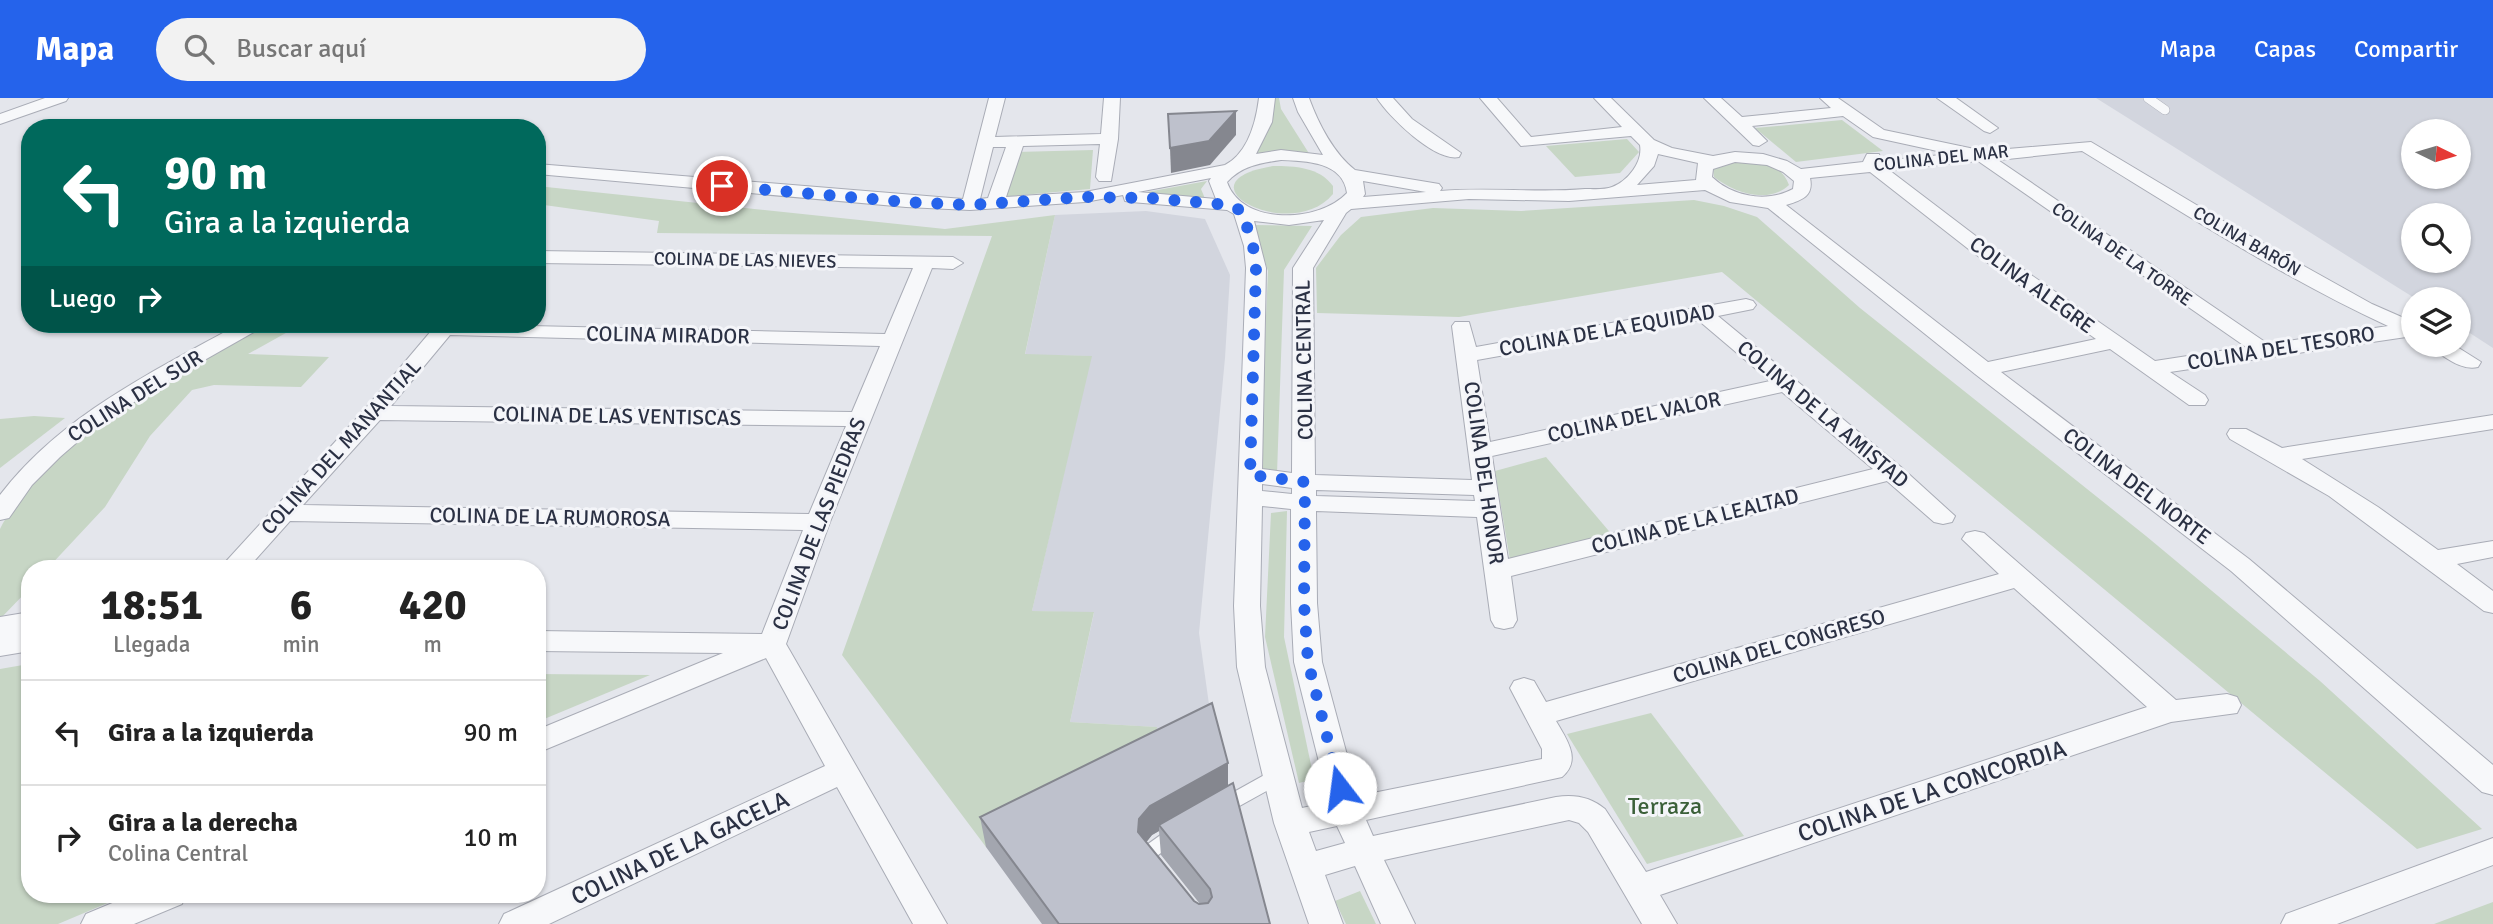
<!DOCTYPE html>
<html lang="es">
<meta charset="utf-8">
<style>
body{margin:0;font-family:Signika,sans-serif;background:#f2f2f2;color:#222;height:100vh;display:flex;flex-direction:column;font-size:26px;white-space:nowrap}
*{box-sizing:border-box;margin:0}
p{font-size:23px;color:#767676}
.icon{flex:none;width:38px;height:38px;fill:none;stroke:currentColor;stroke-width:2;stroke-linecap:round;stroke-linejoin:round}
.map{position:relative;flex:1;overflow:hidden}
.details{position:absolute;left:21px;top:462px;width:525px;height:343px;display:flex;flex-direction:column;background:#fff;border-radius:28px;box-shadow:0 2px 5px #0004}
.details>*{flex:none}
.top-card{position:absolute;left:21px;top:21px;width:525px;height:214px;border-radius:28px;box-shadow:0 2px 5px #0004;background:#00695c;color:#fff;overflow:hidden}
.needle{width:46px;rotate:95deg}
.buttons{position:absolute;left:2401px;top:21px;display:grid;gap:14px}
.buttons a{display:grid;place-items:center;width:70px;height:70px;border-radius:50%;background:#fff;box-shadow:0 2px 5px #0004;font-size:35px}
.pin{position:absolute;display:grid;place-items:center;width:60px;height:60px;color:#fff;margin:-30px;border:4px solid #fff;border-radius:50%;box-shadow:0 2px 7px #0007}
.me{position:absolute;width:77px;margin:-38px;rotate:345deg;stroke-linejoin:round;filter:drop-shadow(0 0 5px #0008)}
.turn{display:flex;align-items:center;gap:24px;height:147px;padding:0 28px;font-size:32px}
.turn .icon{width:91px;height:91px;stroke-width:2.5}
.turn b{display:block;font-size:49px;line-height:60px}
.then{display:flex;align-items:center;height:66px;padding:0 28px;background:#0003;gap:14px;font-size:26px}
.eta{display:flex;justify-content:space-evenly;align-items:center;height:119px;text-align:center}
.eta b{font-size:42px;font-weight:800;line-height:49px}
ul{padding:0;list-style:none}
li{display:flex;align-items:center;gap:21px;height:105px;padding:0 28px;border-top:2px solid #e0e0e0}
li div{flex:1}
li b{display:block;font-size:26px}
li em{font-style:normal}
header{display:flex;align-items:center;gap:42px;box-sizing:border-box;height:98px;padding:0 35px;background:#2563eb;color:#fff}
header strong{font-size:33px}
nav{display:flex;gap:38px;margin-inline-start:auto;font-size:24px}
.search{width:490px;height:63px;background:#f2f2f2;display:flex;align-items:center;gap:18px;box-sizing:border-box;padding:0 24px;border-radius:38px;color:#767676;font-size:26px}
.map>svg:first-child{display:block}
.built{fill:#d2d5de;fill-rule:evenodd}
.green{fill:#c7d6c5}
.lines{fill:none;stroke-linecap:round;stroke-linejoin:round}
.lane-far1-casing{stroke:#a9acb6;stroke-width:10}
.lane-casing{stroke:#a9acb6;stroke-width:17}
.street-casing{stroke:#a9acb6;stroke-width:2}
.lane-far1{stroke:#f7f8fa;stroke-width:9}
.lane{stroke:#f7f8fa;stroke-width:15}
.street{fill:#f7f8fa;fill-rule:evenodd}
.wall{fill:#a3a6af;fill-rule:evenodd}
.shaded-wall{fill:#85878f}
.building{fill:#bec1cc;stroke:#85878f;stroke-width:2}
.route{stroke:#2563eb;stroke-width:12;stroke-dasharray:0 21.6}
.labels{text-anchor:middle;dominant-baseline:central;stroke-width:6;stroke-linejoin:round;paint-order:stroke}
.far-street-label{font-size:18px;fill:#2b3144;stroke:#f4f5f9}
.street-label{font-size:21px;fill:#2b3144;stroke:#f4f5f9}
.near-street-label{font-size:24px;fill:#2b3144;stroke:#f4f5f9}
.near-park-label{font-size:24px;fill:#3b6039;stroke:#f4f5f9}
</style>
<header>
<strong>Mapa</strong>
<div class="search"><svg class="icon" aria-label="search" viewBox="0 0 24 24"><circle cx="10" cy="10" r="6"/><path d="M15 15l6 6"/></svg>Buscar aquí</div>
<nav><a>Mapa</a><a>Capas</a><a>Compartir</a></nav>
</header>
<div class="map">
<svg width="2493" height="826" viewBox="0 0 2493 826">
<rect width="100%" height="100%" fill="#e4e6ec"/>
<!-- built -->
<g class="built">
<path d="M 2096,0 L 2493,0 L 2493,250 L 2459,228 L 2459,201 L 2416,201 ZM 2413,33 L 2459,33 L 2459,79 L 2413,79 ZM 2413,117 L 2459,117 L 2459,163 L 2413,163 Z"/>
<path d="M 1146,113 L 1205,121 L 1230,177 L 1225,260 L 1199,535 L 1213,635 L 1154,653 L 1156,629 L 1070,624 L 1094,515 L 1032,513 L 1091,258 L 1025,257 L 1055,117 Z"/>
</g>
<!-- green -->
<g class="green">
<path d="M 1271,0 L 1279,0 L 1281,11 L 1310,57 L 1254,57 Z"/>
<path d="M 1842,22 L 1883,53 L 1796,64 L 1755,30 Z"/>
<path d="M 1627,41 L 1639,54 L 1620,75 L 1575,79 L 1546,48 Z"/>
<path d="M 1093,52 L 1090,91 L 1000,99 L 1014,54 Z"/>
<path d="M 1729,64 C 1752,64 1780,61 1789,87 C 1768,107 1733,94 1714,79 L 1713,70 Z"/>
<path d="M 1273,68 C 1295,68 1319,69 1333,88 L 1333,96 C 1291,147 1173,84 1273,68 Z"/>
<path d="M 1207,83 L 1201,91 L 1206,103 L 1136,96 Z"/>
<path d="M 537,88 L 945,131 L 1055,117 L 1025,256 L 1092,258 L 1032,513 L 1094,514 L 1070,624 L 1157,629 L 1154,653 L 986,749 L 842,557 L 992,138 L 657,135 L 659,123 L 537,106 Z"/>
<path d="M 1694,102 L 1724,108 L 1757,119 L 1860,210 L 2146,438 L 2320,583 L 2482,731 L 2417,751 L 1722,174 L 1459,219 L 1317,215 L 1316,170 L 1341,137 L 1361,119 L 1433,110 L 1521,113 Z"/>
<path d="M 1253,127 L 1312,128 L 1284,172 L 1277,376 L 1259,375 L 1268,173 Z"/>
<path d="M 268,226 L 302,226 L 248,256 L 329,259 L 301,289 L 214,287 L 192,292 L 150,338 L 105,409 L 47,471 L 30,471 L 30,490 L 0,521 L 0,431 C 7,416 18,405 28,392 C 90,316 185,275 268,226 Z"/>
<path d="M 34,318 L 65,320 L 0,370 L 0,321 Z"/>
<path d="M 1546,359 L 1614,439 L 1510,462 L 1495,373 Z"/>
<path d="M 1287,413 L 1284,539 L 1314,681 L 1299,685 L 1265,539 L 1271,415 Z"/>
<path d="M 23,567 L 30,567 L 30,796 L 129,796 L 58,826 L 0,826 L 0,571 Z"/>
<path d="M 537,576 L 650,577 L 537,624 Z"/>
<path d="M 1651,615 L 1744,738 L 1647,766 L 1567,636 Z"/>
<path d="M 1360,793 L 1376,826 L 1346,826 L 1335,803 Z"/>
<path d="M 2493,804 L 2493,826 L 2434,826 Z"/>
</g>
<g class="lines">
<defs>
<path id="lane-far1" d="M 2148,0 L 2165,12"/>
<g id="lane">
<path d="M 1224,708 L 1278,678"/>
<path d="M 1155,767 L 1150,761 L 1151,753 L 1172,738"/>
</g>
<g id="street">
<path d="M 45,0 L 68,0 L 66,3 L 0,26 L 0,16 Z"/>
<path d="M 989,0 L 1005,0 L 995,39 L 1101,36 L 1104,0 L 1120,0 L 1118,41 L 1111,83 L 1099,83 L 1096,79 L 1100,46 L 1023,48 L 1006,99 L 1085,94 L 1225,67 C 1248,55 1256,24 1259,0 L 1275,0 L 1272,24 L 1256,56 L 1281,52 L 1323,57 L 1298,14 L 1293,0 L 1309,0 C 1318,25 1334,56 1355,72 L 1439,86 L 1442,90 L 1440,93 C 1488,89 1537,95 1585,91 C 1593,91 1605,92 1612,89 C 1628,83 1643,64 1640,47 L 1631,38 L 1521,48 L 1480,0 L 1497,0 L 1531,39 L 1622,29 L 1594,0 L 1611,0 L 1654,42 L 1672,50 L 1713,58 L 1735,54 L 1763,56 L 1787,63 L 1801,71 L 1863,64 L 1867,56 L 1879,56 L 1881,63 L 1951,56 L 1873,39 L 1843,18 L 1752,28 L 1767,43 L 1759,48 L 1753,47 L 1704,0 L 1721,0 L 1742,19 L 1831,10 L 1820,0 L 1838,0 L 1884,32 L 1984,53 L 2091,44 L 2225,124 L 2372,206 L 2413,224 L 2413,238 L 2170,274 L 2205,297 L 2208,302 L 2205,307 L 2189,307 L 2110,251 L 2001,274 L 2249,461 L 2493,667 L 2493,697 L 2482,694 L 2231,473 L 1975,276 L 1768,110 L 1730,104 L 1705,92 L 1569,103 L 1469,101 L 1351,111 L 1346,115 L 1313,170 L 1315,377 L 1472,382 L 1452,228 L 1455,224 L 1469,224 L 1476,249 L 1746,201 L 1753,203 L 1756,207 L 1753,211 L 1718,218 L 1901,369 L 1955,418 L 1952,424 L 1943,426 L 1934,424 L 1887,383 L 1511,478 L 1517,522 L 1513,529 L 1504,531 L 1495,529 L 1491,522 L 1477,419 L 1316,413 L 1317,505 L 1322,564 L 1358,698 L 1542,661 L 1542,651 L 1510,590 L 1514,583 L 1524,580 L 1534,583 L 1546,604 L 1999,476 L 1962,441 L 1966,435 L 1975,433 L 1984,435 L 2176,602 L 2227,596 L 2237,599 L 2241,607 L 2237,615 L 2171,624 L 1660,797 L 1677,826 L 1642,826 L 1588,734 L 1579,725 L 1569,722 L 1384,762 L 1415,826 L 1381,826 L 1355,768 L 1325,777 L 1343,826 L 1309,826 L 1274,725 L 1237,569 L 1234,508 L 1246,170 L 1244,148 L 1234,116 L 1227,112 L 1131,104 L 1125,103 L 1123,97 L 1085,104 L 970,112 L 906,109 L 537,76 L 537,66 L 963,101 ZM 993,49 L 1006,49 L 988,100 L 980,101 ZM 2082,53 C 2182,114 2282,179 2388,228 L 2268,246 L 1998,62 ZM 1658,56 L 1698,65 L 1696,82 L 1637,87 L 1654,68 ZM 1281,62 C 1307,63 1343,64 1347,95 C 1319,125 1242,128 1227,84 C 1242,68 1260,65 1281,62 ZM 1978,63 L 2246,249 L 2155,263 L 1985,145 L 1889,72 ZM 1735,64 L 1767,67 L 1783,74 L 1794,83 L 1793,91 C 1767,105 1733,99 1712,79 L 1713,71 ZM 1870,74 L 1971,153 L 2096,241 L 1988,264 L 1786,107 C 1802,102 1814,98 1810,80 ZM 1211,80 L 1209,83 L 1216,101 L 1138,94 ZM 1363,83 L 1426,94 L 1363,99 L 1365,96 ZM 1324,122 L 1293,170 L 1292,375 L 1262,371 L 1266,170 L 1254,123 L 1289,127 ZM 1698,222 L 1770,283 L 1490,344 L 1477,262 ZM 1782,294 L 1873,371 L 1508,461 L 1492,358 ZM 1262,386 L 1292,390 L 1292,396 L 1262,393 ZM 1316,392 L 1474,397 L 1475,403 L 1316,398 ZM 1262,408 L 1291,411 L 1291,505 L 1294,564 L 1329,704 L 1302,710 L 1265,569 L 1260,508 ZM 2014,490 L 2147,609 L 1646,774 L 1605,711 C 1591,699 1574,696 1556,699 L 1373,738 L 1366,722 L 1562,679 C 1582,662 1567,642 1556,623 ZM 1337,728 L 1345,745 L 1316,753 L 1309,734 Z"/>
<path d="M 1377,0 L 1393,0 L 1412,21 L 1461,55 L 1459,59 C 1435,64 1389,19 1377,0 Z"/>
<path d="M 1937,0 L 1956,0 L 1998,30 L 1990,35 L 1984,33 Z"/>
<path d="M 537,153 L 953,159 L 963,165 L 953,171 L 932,170 L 830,424 L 786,546 L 947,826 L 913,826 L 837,689 L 549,826 L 499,826 L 504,816 L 825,668 L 766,560 L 537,655 L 537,632 L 723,555 L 537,553 L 537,533 L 762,536 L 803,432 L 290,423 L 247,471 L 219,471 L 366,310 L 437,226 L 885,236 L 913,170 L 537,165 ZM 450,237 L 880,248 L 852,314 L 391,308 ZM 380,322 L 846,328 L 809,416 L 303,407 Z"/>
<path d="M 239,226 L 264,226 L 261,230 L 157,289 L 90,333 L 60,359 L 32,387 L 9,420 L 0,422 L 0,397 C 61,317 153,274 239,226 Z"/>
<path d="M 2429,247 L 2454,247 L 2481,264 L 2478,269 C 2461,273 2446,259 2432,251 Z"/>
<path d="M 2493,317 L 2493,331 L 2302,361 L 2378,409 L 2438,452 L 2493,443 L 2493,459 L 2457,466 L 2493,493 L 2493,515 L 2484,513 L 2329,398 L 2230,341 L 2227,336 L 2230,331 L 2246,331 L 2282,350 Z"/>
<path d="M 30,514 L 30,533 L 10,537 L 30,533 L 30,553 L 0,558 L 0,519 Z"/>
<path d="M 2493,740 L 2493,767 L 2337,826 L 2281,826 L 2286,816 Z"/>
<path d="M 134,796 L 186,796 L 182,806 L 134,826 L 81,826 L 86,816 Z"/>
</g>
</defs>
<!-- lane-far1 casing -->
<use href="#lane-far1" class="lane-far1-casing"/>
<!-- lane casing -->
<use href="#lane" class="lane-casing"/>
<!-- street casing -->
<use href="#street" class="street-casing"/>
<!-- lane-far1 -->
<use href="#lane-far1" class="lane-far1"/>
<!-- lane -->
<use href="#lane" class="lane"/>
<!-- street -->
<use href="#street" class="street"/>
</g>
<!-- wall -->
<path class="wall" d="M 1228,665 L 1228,688 L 1270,826 L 1042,826 L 986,749 L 980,719 ZM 1159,733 L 1161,757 L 1200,806 L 1194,803 L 1146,744 L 1152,737 Z"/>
<!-- shaded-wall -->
<g class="shaded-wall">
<path d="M 1236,13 L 1236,37 L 1210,67 L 1171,75 L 1170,50 Z"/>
<path d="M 1228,665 L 1228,695 L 1159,727 L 1159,733 L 1152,737 L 1141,751 L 1138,734 L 1139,721 L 1150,708 Z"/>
</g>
<!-- building -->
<g class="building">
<path d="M 1236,13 L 1209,43 L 1170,50 L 1168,16 Z"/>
<path d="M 1212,605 L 1228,665 L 1150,708 L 1139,721 L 1138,734 L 1194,803 L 1199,806 L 1208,805 L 1212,799 L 1210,791 L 1159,727 L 1233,685 L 1270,826 L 1059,826 L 980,719 Z"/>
</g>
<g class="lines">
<!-- route -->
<path class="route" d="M 722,88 L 906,104 L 970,107 L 1085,99 L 1150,100 L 1229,107 L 1242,113 L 1253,148 L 1256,170 L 1250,377 L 1305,384 L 1304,505 L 1308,564 L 1340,690"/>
</g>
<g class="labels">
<!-- far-street labels -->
<g class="far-street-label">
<text transform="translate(1941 60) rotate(-6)">COLINA DEL MAR</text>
<text transform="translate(2247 143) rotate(30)">COLINA BARÓN</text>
<text transform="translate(2122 156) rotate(35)">COLINA DE LA TORRE</text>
<text transform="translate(745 162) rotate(1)">COLINA DE LAS NIEVES</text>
</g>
<!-- street labels -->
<g class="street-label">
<text transform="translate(2032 187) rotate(36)">COLINA ALEGRE</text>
<text transform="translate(1607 232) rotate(-10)">COLINA DE LA EQUIDAD</text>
<text transform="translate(668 237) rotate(1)">COLINA MIRADOR</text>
<text transform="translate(2281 250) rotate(-9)">COLINA DEL TESORO</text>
<text transform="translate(1304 262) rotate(-91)">COLINA CENTRAL</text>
<text transform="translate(135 298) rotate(-32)">COLINA DEL SUR</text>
<text transform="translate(1823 316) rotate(40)">COLINA DE LA AMISTAD</text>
<text transform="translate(617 318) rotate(1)">COLINA DE LAS VENTISCAS</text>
<text transform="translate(1634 319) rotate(-12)">COLINA DEL VALOR</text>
<text transform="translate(341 349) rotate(-48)">COLINA DEL MANANTIAL</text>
<text transform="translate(1484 375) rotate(82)">COLINA DEL HONOR</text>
<text transform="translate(2137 388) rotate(37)">COLINA DEL NORTE</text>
<text transform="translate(550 419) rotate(1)">COLINA DE LA RUMOROSA</text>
<text transform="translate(1695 423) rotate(-14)">COLINA DE LA LEALTAD</text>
<text transform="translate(819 426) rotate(-69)">COLINA DE LAS PIEDRAS</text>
<text transform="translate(1779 548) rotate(-16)">COLINA DEL CONGRESO</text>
</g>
<!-- near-street labels -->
<g class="near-street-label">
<text transform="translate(1932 693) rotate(-18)">COLINA DE LA CONCORDIA</text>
<text transform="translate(680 750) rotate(-25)">COLINA DE LA GACELA</text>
</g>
<!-- near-park labels -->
<g class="near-park-label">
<text x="1665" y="708">Terraza</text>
</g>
</g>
</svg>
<div class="buttons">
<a><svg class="needle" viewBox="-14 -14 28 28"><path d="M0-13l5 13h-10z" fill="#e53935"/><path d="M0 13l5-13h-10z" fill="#767676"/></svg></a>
<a><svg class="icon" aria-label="search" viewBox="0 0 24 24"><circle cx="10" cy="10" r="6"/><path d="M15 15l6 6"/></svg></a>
<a><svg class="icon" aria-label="layers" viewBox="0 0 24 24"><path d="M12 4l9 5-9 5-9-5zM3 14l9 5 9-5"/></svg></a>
</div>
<div class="pin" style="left:722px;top:88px;background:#d93025"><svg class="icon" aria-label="arrive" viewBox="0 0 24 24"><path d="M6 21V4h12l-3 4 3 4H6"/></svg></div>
<svg class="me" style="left:1340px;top:690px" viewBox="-20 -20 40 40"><circle r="19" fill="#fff"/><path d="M0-13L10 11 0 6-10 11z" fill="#2563eb"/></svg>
<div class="top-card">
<div class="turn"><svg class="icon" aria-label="left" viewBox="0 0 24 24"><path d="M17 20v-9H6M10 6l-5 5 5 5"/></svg><div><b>90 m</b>Gira a la izquierda</div></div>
<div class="then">Luego<svg class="icon" aria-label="right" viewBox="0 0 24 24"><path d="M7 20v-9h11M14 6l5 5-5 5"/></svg></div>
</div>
<section class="details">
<div class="eta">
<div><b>18:51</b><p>Llegada</p></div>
<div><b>6</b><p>min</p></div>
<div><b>420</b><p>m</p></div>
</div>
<ul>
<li><svg class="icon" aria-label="left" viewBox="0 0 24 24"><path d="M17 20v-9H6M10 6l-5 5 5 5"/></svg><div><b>Gira a la izquierda</b></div><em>90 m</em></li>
<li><svg class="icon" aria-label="right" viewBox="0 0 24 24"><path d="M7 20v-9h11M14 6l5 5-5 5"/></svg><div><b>Gira a la derecha</b><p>Colina Central</p></div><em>10 m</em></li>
</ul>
</section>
</div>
